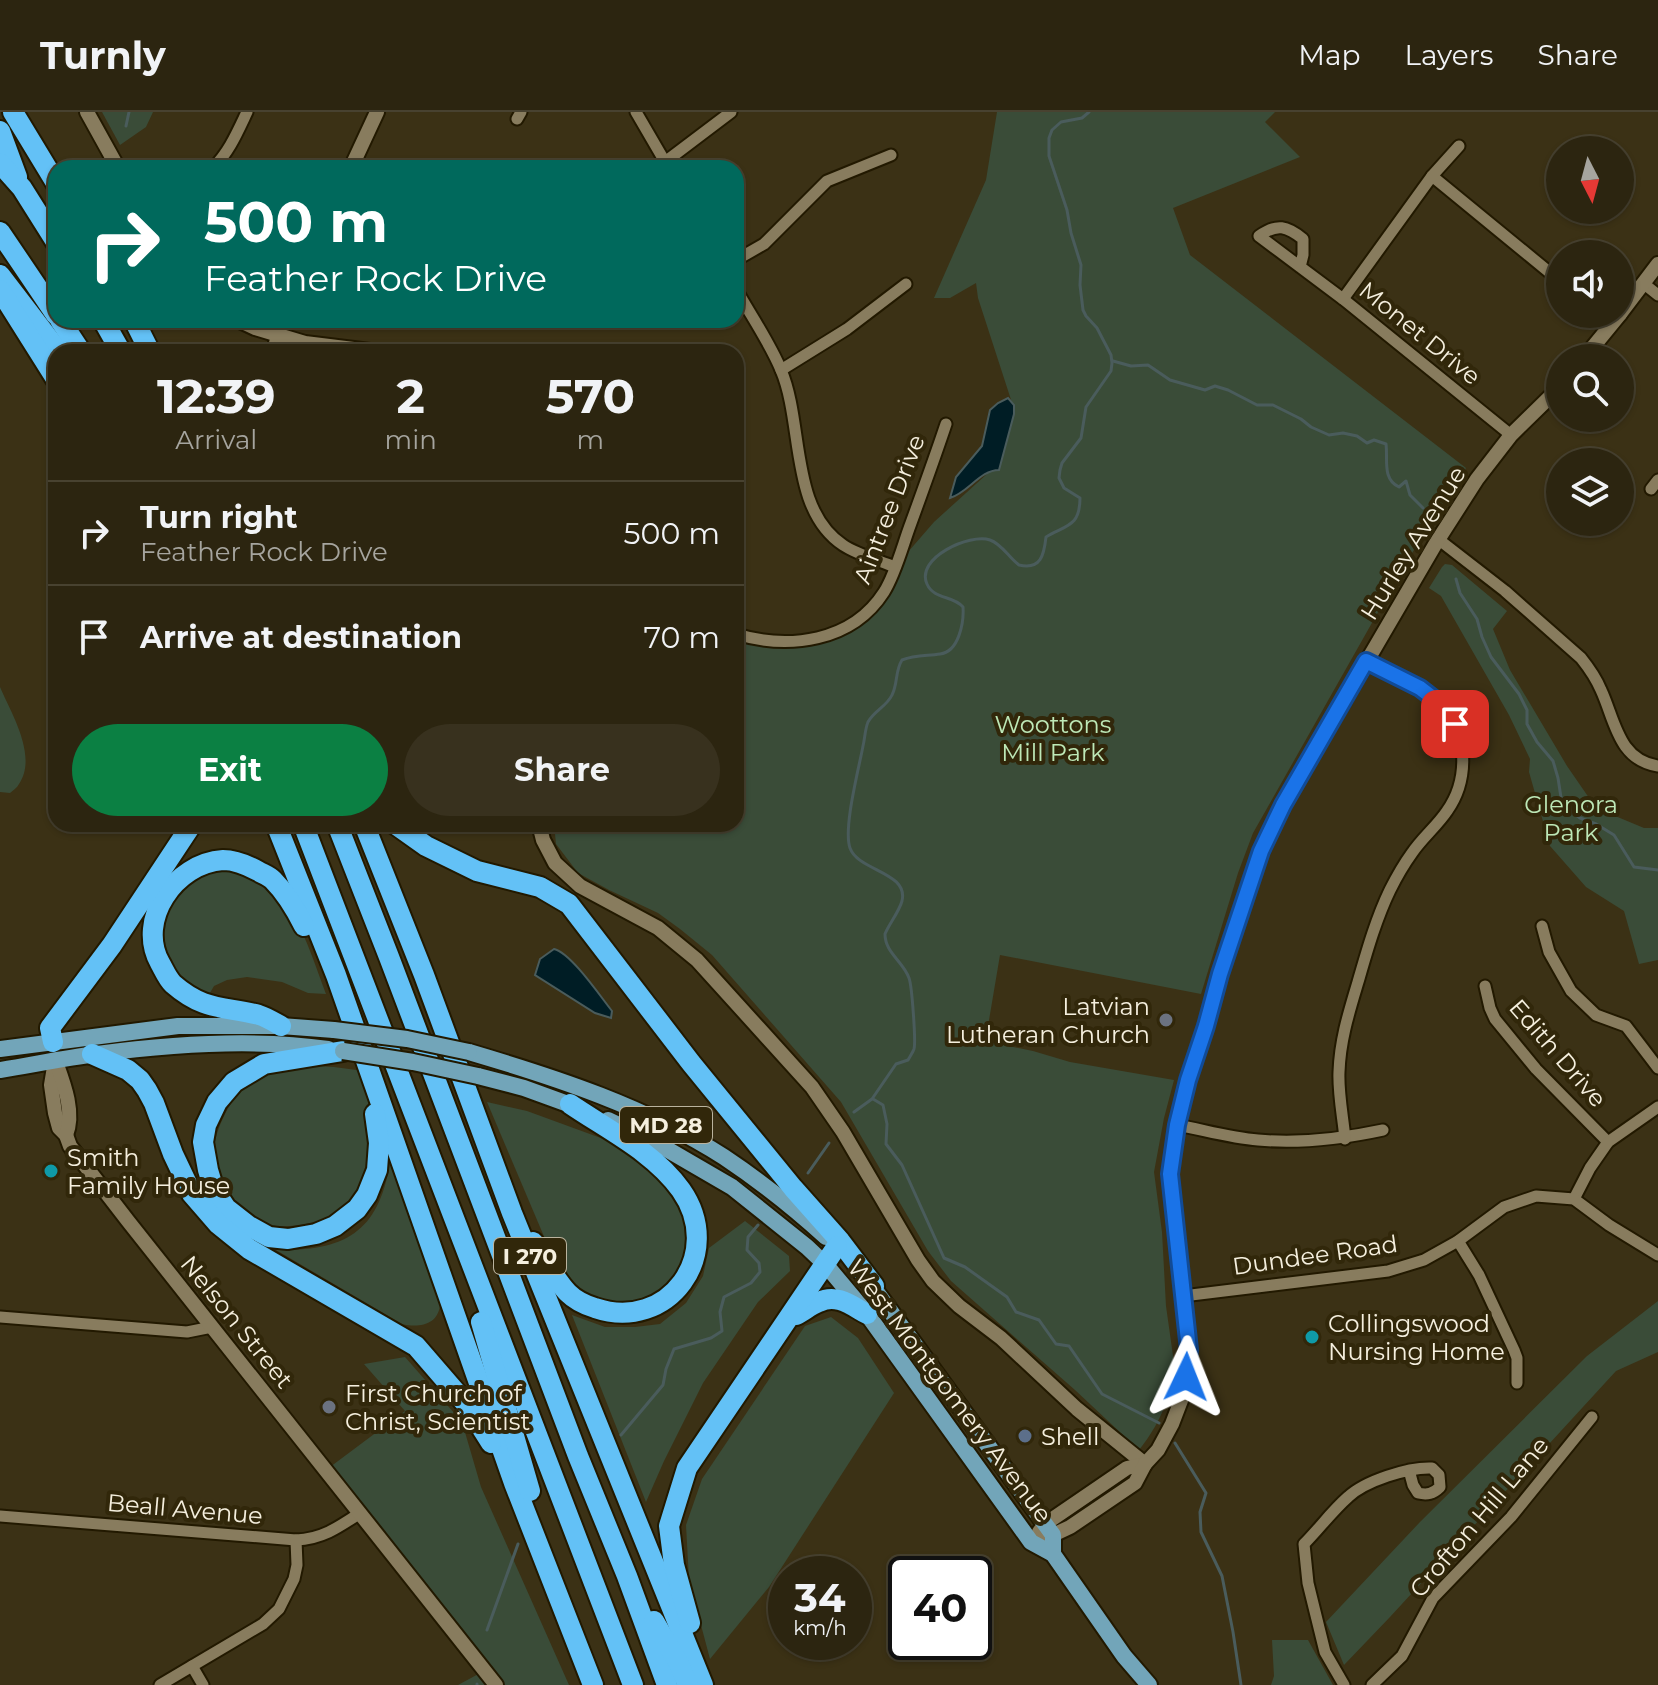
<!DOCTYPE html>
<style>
body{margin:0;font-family:Montserrat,sans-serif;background:#38311e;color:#f1f3f6;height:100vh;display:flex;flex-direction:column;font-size:30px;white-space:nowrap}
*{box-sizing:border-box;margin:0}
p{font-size:26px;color:#a6a59f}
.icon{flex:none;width:44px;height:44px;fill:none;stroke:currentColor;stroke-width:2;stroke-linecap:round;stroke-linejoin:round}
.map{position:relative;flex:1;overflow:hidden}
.sheet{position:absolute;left:48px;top:232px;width:696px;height:488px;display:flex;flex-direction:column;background:#2c2510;border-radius:24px;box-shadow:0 2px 6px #0004,0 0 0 2px #484230}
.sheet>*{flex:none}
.guide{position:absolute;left:48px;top:48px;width:696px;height:168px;border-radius:24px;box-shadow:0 2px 6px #0004,0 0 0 2px #484230;background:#00695c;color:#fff;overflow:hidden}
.needle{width:52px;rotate:174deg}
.buttons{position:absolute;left:1546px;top:24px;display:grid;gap:16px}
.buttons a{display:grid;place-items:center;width:88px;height:88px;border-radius:50%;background:#2c2510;box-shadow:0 2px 6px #0004,0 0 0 2px #484230;font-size:40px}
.speed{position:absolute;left:768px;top:1444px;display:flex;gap:16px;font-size:40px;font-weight:700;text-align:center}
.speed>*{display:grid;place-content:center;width:104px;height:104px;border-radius:50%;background:#2c2510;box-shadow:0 2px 6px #0004,0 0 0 2px #484230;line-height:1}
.speed small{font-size:20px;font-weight:400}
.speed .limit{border:4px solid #111;border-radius:12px;background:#fff;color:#111}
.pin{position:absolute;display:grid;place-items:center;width:68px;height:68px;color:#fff;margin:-34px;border-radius:16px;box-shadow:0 4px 12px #0006}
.me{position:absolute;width:88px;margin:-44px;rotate:2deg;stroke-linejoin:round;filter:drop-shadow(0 0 6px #0008)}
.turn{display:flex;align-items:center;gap:28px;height:168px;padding:0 24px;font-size:36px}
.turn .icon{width:104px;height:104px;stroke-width:2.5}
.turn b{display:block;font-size:56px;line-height:68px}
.eta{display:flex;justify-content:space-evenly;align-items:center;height:136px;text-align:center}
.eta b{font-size:48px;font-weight:700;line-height:56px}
.button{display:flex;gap:16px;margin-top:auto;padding:16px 24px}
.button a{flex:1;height:92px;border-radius:48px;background:#0b8043;color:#fff;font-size:32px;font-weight:700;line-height:92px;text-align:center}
.button a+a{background:#38311e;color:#f1f3f6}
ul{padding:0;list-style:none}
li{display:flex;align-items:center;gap:24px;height:104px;padding:0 24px;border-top:2px solid #484230}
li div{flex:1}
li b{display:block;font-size:30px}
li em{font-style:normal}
header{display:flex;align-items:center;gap:48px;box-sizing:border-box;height:112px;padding:0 40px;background:#2c2510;border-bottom:2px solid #484230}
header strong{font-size:38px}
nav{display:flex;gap:44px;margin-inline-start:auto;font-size:28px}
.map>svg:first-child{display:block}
.green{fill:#3a4c38}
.water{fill:#001d25;stroke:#4a5c5c;stroke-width:2}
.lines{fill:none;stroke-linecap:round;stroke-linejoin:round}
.stream{stroke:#4a5c5c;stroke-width:3}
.minor-casing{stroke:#221900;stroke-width:15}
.tertiary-casing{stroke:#221900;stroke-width:18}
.primary-casing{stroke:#221900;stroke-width:20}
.motorway-casing{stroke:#221900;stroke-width:24}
.minor{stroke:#887c5e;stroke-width:11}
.tertiary{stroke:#887c5e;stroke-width:14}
.primary{stroke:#72a5b9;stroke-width:16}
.motorway{stroke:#63c1f6;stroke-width:20}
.primary-bridge-casing{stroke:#221900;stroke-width:20;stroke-linecap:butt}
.primary-bridge{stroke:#72a5b9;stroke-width:16}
.route-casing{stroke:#114b97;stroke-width:20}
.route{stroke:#1a73e8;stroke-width:14}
.worship-dot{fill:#6b7280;stroke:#31270a;stroke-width:3}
.culture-dot{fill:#0f9aa8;stroke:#31270a;stroke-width:3}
.service-dot{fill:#5c6f8a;stroke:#31270a;stroke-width:3}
.labels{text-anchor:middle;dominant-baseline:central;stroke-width:8;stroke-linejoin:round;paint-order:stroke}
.shield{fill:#31270a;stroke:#bab39e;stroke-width:2}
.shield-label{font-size:22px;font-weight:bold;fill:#f5efde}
.street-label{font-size:24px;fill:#f5efde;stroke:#31270a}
.park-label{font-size:24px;fill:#bde8b7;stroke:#31270a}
.poi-label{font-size:24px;fill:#f5efde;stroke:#31270a;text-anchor:start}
</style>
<header>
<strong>Turnly</strong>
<nav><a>Map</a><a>Layers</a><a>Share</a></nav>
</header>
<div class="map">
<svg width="1658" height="1573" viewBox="0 0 1658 1573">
<rect width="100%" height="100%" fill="#3b3115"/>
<!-- green -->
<g class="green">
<path d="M 102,0 L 153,0 L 146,15 L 120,33 Z"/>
<path d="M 997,0 L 1275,0 L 1265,10 L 1300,45 L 1173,96 L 1190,143 L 1466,356 L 1407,449 L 1253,721 L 1238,761 L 1201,882 L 1000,843 L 986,926 L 989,930 L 1033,939 L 1070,950 L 1174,968 L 1164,1006 L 1154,1060 L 1162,1120 L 1166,1194 L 1175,1258 C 1169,1265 1170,1278 1167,1288 C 1161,1306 1151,1323 1139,1338 L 1075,1278 L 951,1169 L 928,1139 L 841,990 L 712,843 L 680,817 L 658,801 L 609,778 L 578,761 L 556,732 L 554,712 L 736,712 L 736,522 L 810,528 L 870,498 L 895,455 L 934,410 L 998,352 L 1014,297 L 978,186 L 976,171 L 950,186 L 934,186 L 986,68 Z"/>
<path d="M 1445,452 L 1452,453 L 1507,499 L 1493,517 L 1510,558 L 1567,654 L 1596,696 L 1644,716 L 1658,716 L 1658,848 L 1639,852 L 1624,799 L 1586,775 L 1550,734 L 1529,660 L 1530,647 L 1509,603 L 1441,484 L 1429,476 L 1442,455 Z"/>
<path d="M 0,575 C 11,601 38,644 19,672 C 17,676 13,678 10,681 L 0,680 Z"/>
<path d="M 228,758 C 294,775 305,826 326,882 L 308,881 L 282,870 L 247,865 L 227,868 L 214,874 L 207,886 L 180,870 L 162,833 L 163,818 L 167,800 L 173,787 L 195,766 L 209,760 Z"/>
<path d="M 298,953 L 334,955 L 364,959 C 368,994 378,1035 364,1069 C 351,1103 311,1116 277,1114 C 276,1114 266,1113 265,1113 C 260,1111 254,1106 249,1103 C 245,1100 238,1097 234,1093 C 230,1089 227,1082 225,1077 C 210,1049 211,1030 225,1002 C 240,971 266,958 298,953 Z"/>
<path d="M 487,990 L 527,999 L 609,1029 L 632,1043 L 658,1065 L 677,1087 L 687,1110 L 689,1129 L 686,1148 L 664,1179 L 625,1195 L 596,1191 L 577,1177 L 554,1148 Z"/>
<path d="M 391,1045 L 440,1193 C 438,1213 419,1216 402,1212 L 276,1138 C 348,1139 380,1119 391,1045 Z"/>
<path d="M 745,1109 L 789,1144 L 790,1159 L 758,1190 L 703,1271 L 664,1349 L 646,1390 L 572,1203 L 605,1215 L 635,1215 L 660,1212 L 686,1191 L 703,1164 L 709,1136 Z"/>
<path d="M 1658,1189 L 1658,1240 L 1616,1259 L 1390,1505 L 1344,1553 L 1326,1510 L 1420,1410 L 1587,1244 Z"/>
<path d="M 831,1205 L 858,1226 L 894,1281 L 769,1475 L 710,1547 L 689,1468 L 686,1413 L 702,1367 L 805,1214 Z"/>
<path d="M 405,1245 L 462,1310 L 481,1375 L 569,1573 L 458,1573 L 484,1559 L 326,1358 L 405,1299 L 364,1252 Z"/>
<path d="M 1272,1528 L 1308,1528 L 1333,1573 L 1271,1573 L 1274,1564 Z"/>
</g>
<!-- water -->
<g class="water">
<path d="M 1008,286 L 1014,293 L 1014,302 L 999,358 C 980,358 968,381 950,386 L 956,365 L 982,334 L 990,298 L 998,291 Z"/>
<path d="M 554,837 C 571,841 600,884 612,899 L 611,906 L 595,901 L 535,863 L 540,847 Z"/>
</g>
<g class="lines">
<!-- stream -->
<g class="stream">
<path d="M 126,14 L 129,0"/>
<path d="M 1113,249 L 1131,254 L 1148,253 L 1170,268 L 1205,278 L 1215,274 L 1228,278 L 1257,293 L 1273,293 L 1301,307 L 1311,315 L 1329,323 L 1343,321 L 1357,324 L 1367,331 L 1374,328 L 1386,332 C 1388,348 1382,367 1399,375 L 1406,369 L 1410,383 L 1423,396"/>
<path d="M 1456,467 L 1460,481 L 1477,507 L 1482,525 L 1491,545 L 1519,582 L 1527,598 L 1527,612 L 1537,630 L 1553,649 L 1558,666 L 1562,692 L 1580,706 L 1596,712 L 1614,723 L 1634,755 L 1658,758"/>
<path d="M 873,987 L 883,993 L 887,1012 L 886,1032 L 902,1053 L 944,1146 L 965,1155 L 1007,1185 L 1016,1200 L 1039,1208 L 1056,1232 L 1069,1234 L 1102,1282 L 1159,1311"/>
<path d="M 854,1000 L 872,987 L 896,952 L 908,948 C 909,946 913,940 914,937 C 916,930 912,874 909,866 C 903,849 885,841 885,822 C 889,812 899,800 902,789 C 909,760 858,759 850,736 C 843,716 859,656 863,634 C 865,626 865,617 868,610 C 874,599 887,594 892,583 C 898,571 895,559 902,548 C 915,543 927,544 940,542 C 959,540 964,510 963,495 C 953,483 934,488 927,472 C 915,446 970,421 990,428 C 1002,432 1009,446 1019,453 C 1041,458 1044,443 1046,425 C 1066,413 1080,415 1080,386 L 1064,376 L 1059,366 L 1060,358 L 1062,351 L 1081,326 L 1086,295 L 1111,259 L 1112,251 L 1111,243 L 1097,216 L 1086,204 L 1083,198 L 1080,173 L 1081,153 L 1071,121 L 1067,98 L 1049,44 L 1049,26 L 1052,18 L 1061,10 L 1082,6 L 1089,0"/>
<path d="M 808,1061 L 829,1031"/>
<path d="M 621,1323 L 663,1273 L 666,1257 L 674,1237 L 711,1226 L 722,1219 L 720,1200 L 724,1185 L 751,1171 L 760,1160 L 759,1151 L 747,1138 L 748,1125 L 758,1113"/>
<path d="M 1175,1331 L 1206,1381 L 1200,1400 L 1201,1420 L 1222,1464 L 1233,1520 L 1241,1573"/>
<path d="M 487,1518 L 518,1432"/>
<path d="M 477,1573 L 477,1572"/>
</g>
<defs>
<g id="minor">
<path d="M 636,0 L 668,55"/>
<path d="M 517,7 L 521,0"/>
<path d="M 213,56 C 229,40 237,21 247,0"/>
<path d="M 657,56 L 731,0"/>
<path d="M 1432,64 L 1560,169"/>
<path d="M 736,148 L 764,132 L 827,69 L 891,43"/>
<path d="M 1300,155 L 1303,143 L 1303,127 C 1287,114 1277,111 1259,124 L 1343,187 L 1511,323"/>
<path d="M 1643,171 L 1658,183"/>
<path d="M 736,177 C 750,202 770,231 781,258 C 804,312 789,397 843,433 C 858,443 878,448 895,455"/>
<path d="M 1343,187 L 1432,64 L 1459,34"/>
<path d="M 1600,202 L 1612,212"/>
<path d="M 272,240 L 277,222"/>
<path d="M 781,258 L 847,217 L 906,172"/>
<path d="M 1651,377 L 1658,368"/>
<path d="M 1438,427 L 1505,479 L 1581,546 C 1589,556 1596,566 1601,578 C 1615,608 1618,648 1658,654"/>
<path d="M 736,522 C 789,538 852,530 884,480 C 896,461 903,432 911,411 C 923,378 935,345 946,312"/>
<path d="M 1542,814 L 1549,840 L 1571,879 L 1596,903 L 1626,914 L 1658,956"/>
<path d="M 1485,874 L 1490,896 L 1495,907 L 1536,957 L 1608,1030"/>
<path d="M 1177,1013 C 1204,1018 1231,1026 1258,1028 C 1301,1032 1341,1027 1383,1018"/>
<path d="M 1345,1027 C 1343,1005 1338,981 1339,960 C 1340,928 1349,900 1358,870 C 1367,839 1376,807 1390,778 C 1396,766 1404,752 1412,741 C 1422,726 1437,714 1447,699 C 1469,668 1469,619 1440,592 C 1420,572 1391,561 1366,549"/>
<path d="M 1574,1087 L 1590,1056 L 1608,1030 L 1658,995"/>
<path d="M 1458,1129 L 1479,1163 L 1514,1238 L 1517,1246 L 1517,1271"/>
<path d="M 1183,1184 L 1388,1159 L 1424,1148 L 1458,1129 L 1504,1095 L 1536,1084 L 1574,1087 L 1609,1113 L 1658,1143"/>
<path d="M 0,1205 L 187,1220 L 212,1215"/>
<path d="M 0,1404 L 296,1428 C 322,1427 339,1415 360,1401"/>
<path d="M 192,1554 L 203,1573"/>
<path d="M 160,1573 L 263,1512 L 279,1497 L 294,1467 L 297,1453 L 296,1428"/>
<path d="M 1344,1573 L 1325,1540 L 1308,1471 L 1304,1432 C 1319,1417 1332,1399 1348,1385 C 1365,1369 1408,1355 1432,1356 L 1439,1363 L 1440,1375 C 1433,1382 1427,1383 1418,1381 L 1413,1373 L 1409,1358"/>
<path d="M 1372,1573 L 1402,1544 L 1433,1486 L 1511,1405 L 1592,1305"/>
</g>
<g id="tertiary">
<path d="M 87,0 L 118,56"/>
<path d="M 351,56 L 377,0"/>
<path d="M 1620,202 L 1658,152"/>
<path d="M 238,208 L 255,216 L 305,231 L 378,240"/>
<path d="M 1584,246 L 1620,202"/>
<path d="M 539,712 L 543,728 L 555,751 L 580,774 L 658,816 L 697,848 L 812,975 L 843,1020 L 918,1148 L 933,1169 L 959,1194 L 1001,1226 L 1077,1297 L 1145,1352"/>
<path d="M 55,949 L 51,973 L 55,1001 L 59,1016 L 66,1023 L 70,1034 L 128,1109 L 496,1573"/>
<path d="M 56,950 C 64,972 75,1001 66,1023"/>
<path d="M 1039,1420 L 1045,1412 L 1127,1356 L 1145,1352"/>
<path d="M 1031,1430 L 1053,1423 L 1070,1415 L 1135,1371 L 1145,1352 L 1158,1338 L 1172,1312 L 1185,1278 L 1189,1238 L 1170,1062 L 1177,1013 L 1188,968 L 1206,914 L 1220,862 L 1261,739 L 1283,693 L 1436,431 L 1477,367 L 1511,323 L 1560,275"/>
</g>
<g id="primary">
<path d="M 0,937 L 178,914 L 281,914 L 334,918"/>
<path d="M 469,940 C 557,966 646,995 724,1045 C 760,1069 794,1096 826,1125"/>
<path d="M 0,958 C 32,953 64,946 97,942 C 172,932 253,926 328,937"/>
<path d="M 478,964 L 524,976 L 579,996"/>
<path d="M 608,1008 L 658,1032 L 732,1075 L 807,1135 L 826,1153 L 867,1202 L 1031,1430 L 1053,1442 L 1124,1544 L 1149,1573"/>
<path d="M 867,1167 L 1053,1423 L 1053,1442"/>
</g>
<g id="motorway">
<path d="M 13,0 L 56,71"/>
<path d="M 0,19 L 17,65"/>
<path d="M 0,51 L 22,76 L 56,130"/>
<path d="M 0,120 L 56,203"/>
<path d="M 0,163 L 59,240"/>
<path d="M 0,178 L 56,267"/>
<path d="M 60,208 L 81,240"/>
<path d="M 103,208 L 121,240"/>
<path d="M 134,208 L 150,240"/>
<path d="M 276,712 L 336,863 L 514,1371 L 593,1573"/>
<path d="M 303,712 L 633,1573"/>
<path d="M 337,712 L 389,845 L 578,1344 L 627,1464 L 667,1573"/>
<path d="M 364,712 L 424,863 L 512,1101 L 703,1573"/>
<path d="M 395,712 L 426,734 L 477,759 L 540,775 L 569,792 L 691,951 L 793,1076 L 840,1129 L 874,1174"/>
<path d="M 281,914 C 274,910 266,905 259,903 C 223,894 204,899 173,872 C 167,866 164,858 160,851 C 136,808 175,751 223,748 C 236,748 247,753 258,759 C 263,762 269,764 273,768 C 286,781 296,798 304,814"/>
<path d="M 53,930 L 50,916 L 112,833 L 192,712"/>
<path d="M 343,939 L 264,952 L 234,970 L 217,990 L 206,1013 L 203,1030 L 208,1058 L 214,1078 L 226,1096 L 249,1114 L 269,1125 L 288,1127 L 316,1122 L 335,1114 L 357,1097 L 367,1083 L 377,1058 L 379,1031 L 375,1002"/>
<path d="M 92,942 L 128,958 L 140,968 L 147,978 L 154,991 L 173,1042 L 192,1082 L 218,1112 L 249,1137 L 416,1234 L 467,1293 L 491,1331"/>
<path d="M 533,1130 C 543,1145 556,1169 568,1181 C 575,1188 585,1193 595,1196 C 668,1221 726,1142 681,1078 C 654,1040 608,1018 570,992"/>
<path d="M 796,1203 C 804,1199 811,1193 819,1190 C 837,1181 852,1194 867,1202"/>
<path d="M 481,1210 L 530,1379"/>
<path d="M 654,1509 L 678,1550 L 688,1573"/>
<path d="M 690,1511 L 674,1453 L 669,1414 L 687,1356 L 837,1134"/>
</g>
</defs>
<!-- minor casing -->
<use href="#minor" class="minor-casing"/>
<!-- tertiary casing -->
<use href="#tertiary" class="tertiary-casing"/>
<!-- primary casing -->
<use href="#primary" class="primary-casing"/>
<!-- motorway casing -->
<use href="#motorway" class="motorway-casing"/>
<!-- minor -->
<use href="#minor" class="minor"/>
<!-- tertiary -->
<use href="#tertiary" class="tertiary"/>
<!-- primary -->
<use href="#primary" class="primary"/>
<!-- motorway -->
<use href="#motorway" class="motorway"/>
<defs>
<g id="primary-bridge">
<path d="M 334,918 L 407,927 L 469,940"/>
<path d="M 343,939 L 413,950 L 478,964"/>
</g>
</defs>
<!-- primary-bridge casing -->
<use href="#primary-bridge" class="primary-bridge-casing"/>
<!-- primary-bridge -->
<use href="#primary-bridge" class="primary-bridge"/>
</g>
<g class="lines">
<defs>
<path id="route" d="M 1186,1265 L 1189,1238 L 1170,1062 L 1177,1013 L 1188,968 L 1206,914 L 1220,862 L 1261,739 L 1283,693 L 1366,549 L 1420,576 L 1442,593 L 1455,612"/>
</defs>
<!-- route casing -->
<use href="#route" class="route-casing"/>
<!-- route -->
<use href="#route" class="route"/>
</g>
<!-- markers -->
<g class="worship-dot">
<circle cx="1166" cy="908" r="8"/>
<circle cx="329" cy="1295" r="8"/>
</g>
<g class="culture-dot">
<circle cx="51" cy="1059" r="8"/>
<circle cx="1312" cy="1225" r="8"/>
</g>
<circle class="service-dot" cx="1025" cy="1324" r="8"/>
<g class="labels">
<!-- shield labels -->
<g class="shield">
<rect x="620" y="995" width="92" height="36" rx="6"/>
<rect x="494" y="1126" width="72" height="36" rx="6"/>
</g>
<g class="shield-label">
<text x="666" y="1013">MD 28</text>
<text x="530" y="1144">I 270</text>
</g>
<!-- street labels -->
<g class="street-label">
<text transform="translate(1420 221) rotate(39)">Monet Drive</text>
<text transform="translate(889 397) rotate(-69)">Aintree Drive</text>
<text transform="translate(1413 431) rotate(-58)">Hurley Avenue</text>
<text transform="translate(1558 941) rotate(49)">Edith Drive</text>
<text transform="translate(1315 1143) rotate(-8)">Dundee Road</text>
<text transform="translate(237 1210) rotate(51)">Nelson Street</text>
<text transform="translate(950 1279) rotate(53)">West Montgomery Avenue</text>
<text transform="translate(185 1397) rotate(5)">Beall Avenue</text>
<text transform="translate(1479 1405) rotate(-50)">Crofton Hill Lane</text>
</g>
<!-- park labels -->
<g class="park-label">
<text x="1053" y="612">Woottons<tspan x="1053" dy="28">Mill Park</tspan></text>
<text x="1571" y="692">Glenora<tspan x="1571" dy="28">Park</tspan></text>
</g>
<!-- poi labels -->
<g class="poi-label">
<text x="1150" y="894" text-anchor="end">Latvian<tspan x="1150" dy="28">Lutheran Church</tspan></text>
<text x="67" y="1045">Smith<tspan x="67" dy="28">Family House</tspan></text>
<text x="1328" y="1211">Collingswood<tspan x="1328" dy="28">Nursing Home</tspan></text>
<text x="345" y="1281">First Church of<tspan x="345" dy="28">Christ, Scientist</tspan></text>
<text x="1041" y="1324">Shell</text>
</g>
</g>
</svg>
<div class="buttons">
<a><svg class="needle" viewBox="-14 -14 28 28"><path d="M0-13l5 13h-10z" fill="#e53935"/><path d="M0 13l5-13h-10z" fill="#a6a59f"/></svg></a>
<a><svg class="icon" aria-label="sound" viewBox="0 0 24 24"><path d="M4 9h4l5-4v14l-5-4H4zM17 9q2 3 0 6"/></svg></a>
<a><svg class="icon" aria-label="search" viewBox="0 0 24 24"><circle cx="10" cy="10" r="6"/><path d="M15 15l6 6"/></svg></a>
<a><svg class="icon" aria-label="layers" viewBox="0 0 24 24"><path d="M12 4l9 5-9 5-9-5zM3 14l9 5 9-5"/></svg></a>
</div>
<div class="speed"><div>34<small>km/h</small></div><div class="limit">40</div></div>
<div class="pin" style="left:1455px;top:612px;background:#d93025"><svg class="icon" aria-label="arrive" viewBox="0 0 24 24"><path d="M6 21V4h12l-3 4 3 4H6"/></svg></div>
<svg class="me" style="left:1186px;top:1265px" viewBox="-20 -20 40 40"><path d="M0-17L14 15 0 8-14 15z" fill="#1a73e8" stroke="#fff" stroke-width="4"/></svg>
<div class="guide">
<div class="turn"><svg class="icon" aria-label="right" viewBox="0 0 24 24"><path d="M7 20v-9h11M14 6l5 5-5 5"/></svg><div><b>500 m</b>Feather Rock Drive</div></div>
</div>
<section class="sheet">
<div class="eta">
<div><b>12:39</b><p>Arrival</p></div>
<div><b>2</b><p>min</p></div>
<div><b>570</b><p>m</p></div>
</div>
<ul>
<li><svg class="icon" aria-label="right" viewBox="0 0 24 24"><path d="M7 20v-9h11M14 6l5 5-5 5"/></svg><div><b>Turn right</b><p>Feather Rock Drive</p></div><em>500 m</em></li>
<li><svg class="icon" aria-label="arrive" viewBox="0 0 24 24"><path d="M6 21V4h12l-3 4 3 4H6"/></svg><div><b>Arrive at destination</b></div><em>70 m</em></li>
</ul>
<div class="button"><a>Exit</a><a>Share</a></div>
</section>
</div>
